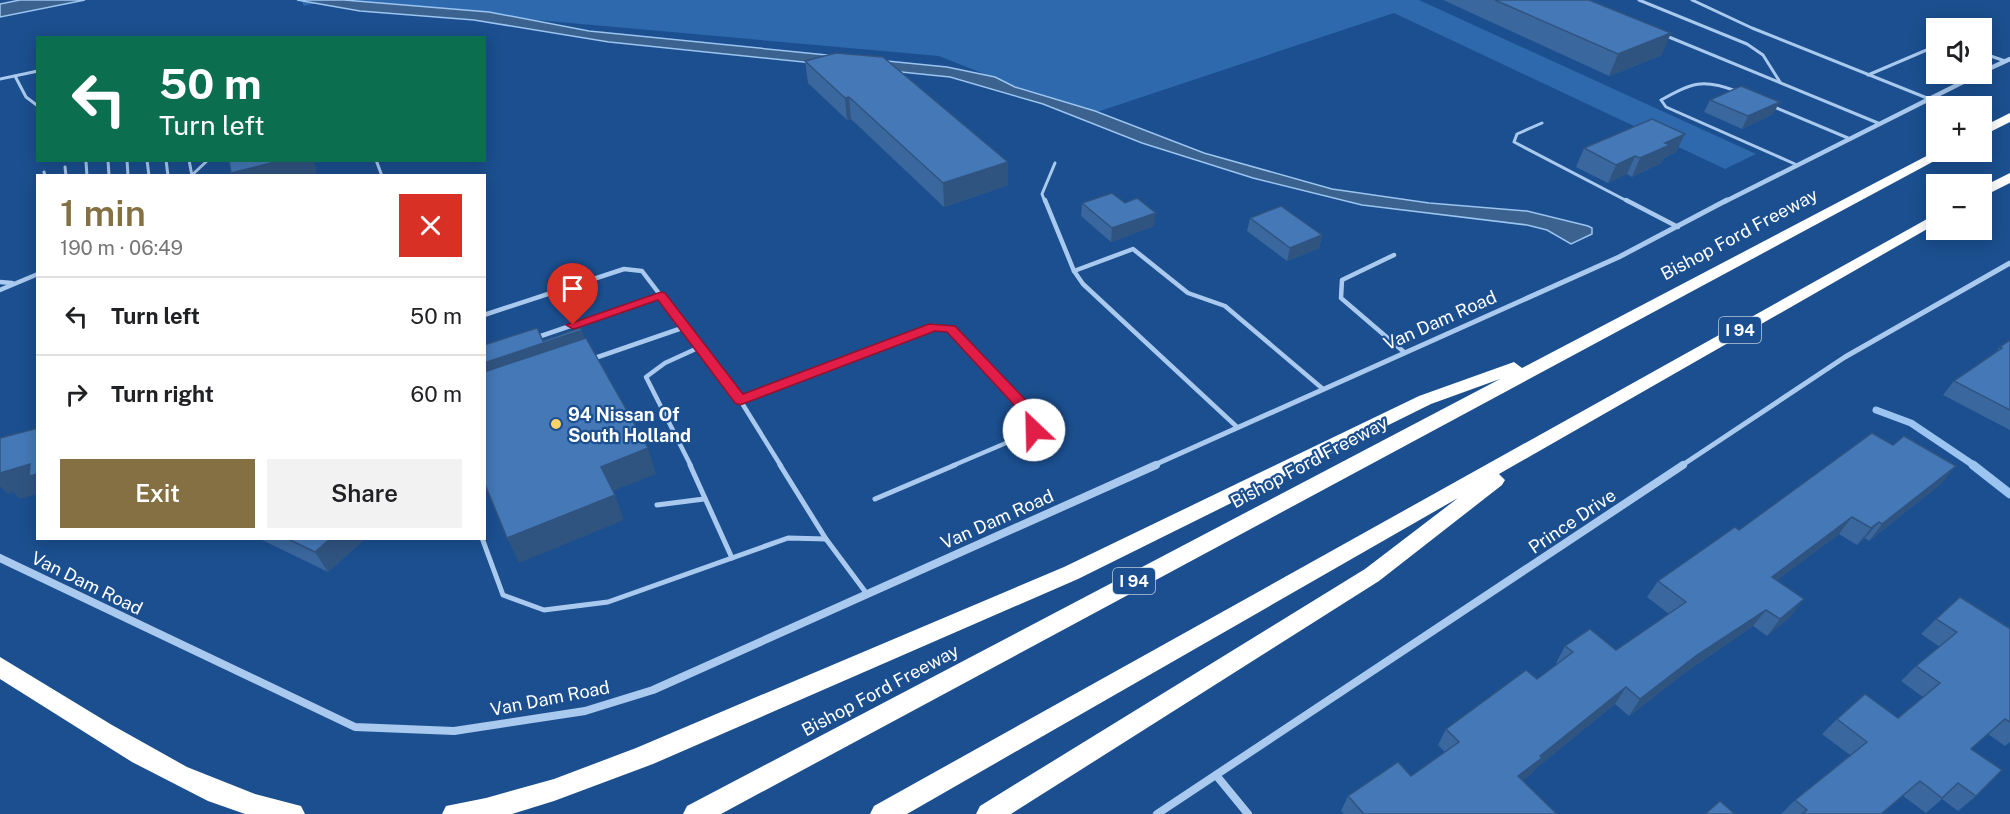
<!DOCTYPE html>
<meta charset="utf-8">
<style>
body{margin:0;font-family:"Public Sans",sans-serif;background:#f2f2f2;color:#202124;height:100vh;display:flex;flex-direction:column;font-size:22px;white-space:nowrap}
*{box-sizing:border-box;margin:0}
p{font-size:20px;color:#757577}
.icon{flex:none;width:33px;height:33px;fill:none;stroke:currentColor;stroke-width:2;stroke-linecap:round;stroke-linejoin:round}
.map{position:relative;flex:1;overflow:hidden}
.side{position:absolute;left:36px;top:174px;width:450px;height:366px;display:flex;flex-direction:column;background:#fff;border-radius:0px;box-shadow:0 3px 15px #0003}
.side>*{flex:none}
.guide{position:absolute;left:36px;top:36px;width:450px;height:126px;border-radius:0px;box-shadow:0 3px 15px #0003;background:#0b6e4f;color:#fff;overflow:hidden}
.controls{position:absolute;left:1926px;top:18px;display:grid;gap:12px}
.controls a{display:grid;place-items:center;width:66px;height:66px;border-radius:0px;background:#fff;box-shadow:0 3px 15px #0003;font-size:30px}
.pin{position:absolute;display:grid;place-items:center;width:51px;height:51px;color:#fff;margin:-62px -26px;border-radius:50% 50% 50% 0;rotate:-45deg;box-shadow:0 0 6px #0007}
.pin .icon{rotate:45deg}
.me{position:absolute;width:66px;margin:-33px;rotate:336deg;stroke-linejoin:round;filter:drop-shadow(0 0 4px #0008)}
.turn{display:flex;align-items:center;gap:21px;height:126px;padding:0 24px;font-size:27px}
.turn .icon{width:78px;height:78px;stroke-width:2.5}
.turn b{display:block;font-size:42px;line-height:51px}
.round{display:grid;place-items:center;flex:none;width:63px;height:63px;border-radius:0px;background:#f2f2f2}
.headline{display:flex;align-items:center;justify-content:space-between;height:102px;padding:0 24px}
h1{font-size:36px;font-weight:600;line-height:45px;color:#847042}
.cta{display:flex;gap:12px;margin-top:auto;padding:12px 24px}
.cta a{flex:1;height:69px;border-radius:0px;background:#847042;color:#fff;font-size:24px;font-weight:600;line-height:69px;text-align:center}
.cta a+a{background:#f2f2f2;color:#202124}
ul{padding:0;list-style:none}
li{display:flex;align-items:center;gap:18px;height:78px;padding:0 24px;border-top:2px solid #e0e0e0}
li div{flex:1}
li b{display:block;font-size:22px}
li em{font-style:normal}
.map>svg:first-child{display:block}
.green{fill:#2e69ad}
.water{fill:#3c6290;stroke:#9cc4f0;stroke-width:1.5}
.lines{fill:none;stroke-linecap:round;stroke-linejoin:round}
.stream-far1{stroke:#9cc4f0;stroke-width:7}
.stream{stroke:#9cc4f0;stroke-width:9}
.lane-far2{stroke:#a9c9ee;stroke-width:3}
.lane-far1{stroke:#a9c9ee;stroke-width:4.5}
.lane{stroke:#a9c9ee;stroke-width:5}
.street-far2{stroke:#a9c9ee;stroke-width:4.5}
.street-far1{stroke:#a9c9ee;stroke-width:5}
.street{stroke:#a9c9ee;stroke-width:8}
.highway{fill:#fff;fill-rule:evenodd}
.wall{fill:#3a679d}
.shaded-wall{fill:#305480}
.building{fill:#4478b7;stroke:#305480;stroke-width:1.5}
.route{fill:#e11d48;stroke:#92132f;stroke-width:1.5}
.poi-dot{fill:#ffd166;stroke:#1b4f8f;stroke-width:2}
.labels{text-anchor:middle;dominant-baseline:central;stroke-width:4.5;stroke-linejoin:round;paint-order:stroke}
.shield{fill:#1b4f8f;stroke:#bbcadd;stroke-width:1.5}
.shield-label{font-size:16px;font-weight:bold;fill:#fff}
.street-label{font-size:18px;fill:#fff;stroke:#1b4f8f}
.poi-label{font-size:18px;font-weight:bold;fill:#fff;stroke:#1b4f8f;text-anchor:start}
</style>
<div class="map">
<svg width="2010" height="814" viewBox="0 0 2010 814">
<rect width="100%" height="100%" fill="#1b4f8f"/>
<!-- green -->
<path class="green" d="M 301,0 L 1419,0 L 1756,154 L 1725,169 L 1394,13 L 1088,115 L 939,56 L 324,1 L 304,6 Z"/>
<!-- water -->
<g class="water">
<path d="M 20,0 L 85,0 L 0,17 L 0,4 Z"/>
<path d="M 297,0 L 344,0 L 489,12 L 589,31 L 947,67 L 995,77 L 1015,87 L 1095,111 L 1204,153 L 1332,189 L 1429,203 L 1527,211 L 1588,226 L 1592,228 L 1592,234 L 1571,244 L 1547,230 L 1527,225 L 1362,205 L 1253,178 L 1142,143 L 1043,104 L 950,77 L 609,42 L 474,20 L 360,11 Z"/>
</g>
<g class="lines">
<!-- stream-far1 -->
<path class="stream-far1" d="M 1876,410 L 1911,423 L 1975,466"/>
<!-- stream -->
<path class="stream" d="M 1973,465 L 2010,494"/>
<!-- lane-far2 -->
<g class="lane-far2">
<path d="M 1639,0 L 1747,44 L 1763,55 L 1780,82"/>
<path d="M 1692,0 L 1752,28 L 1927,98"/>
<path d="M 1664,35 L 1878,123"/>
<path d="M 1982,53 L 2005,61"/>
<path d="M 1868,75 L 1936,46"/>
<path d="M 15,76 L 26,97 L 38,106"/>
<path d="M 0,79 L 38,71"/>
<path d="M 1736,91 C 1702,78 1692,83 1661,100 L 1666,107 L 1795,164"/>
<path d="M 1772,106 L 1848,138"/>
<path d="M 1542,123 L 1517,134 L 1514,142 L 1629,202"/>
<path d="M 108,160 L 109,176"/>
<path d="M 127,160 L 128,176"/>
<path d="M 147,160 L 149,176"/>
<path d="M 166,160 L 168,176"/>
<path d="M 189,160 L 192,176"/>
<path d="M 376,160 L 382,176"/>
<path d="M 86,162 L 87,176"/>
<path d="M 65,167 L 66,176"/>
<path d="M 44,172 L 45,176"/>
<path d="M 192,175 L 208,160"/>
<path d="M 1045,202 L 1042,194 L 1055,163"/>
</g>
<!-- lane-far1 -->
<g class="lane-far1">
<path d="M 1045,200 L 1074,271 L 1083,284 L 1237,427"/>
<path d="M 1626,200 L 1678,227"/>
<path d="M 1394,255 L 1342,280 L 1341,298 L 1404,352"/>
<path d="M 1074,271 L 1133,249 L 1188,293 L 1225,306 L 1323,389"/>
<path d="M 0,282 L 12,283"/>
<path d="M 0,290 L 38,274"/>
<path d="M 484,315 L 624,269 L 642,271 L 740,400 L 781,466"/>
<path d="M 535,338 L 661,295"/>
<path d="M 592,359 L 685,327"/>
<path d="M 740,400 L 934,326 L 951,329 L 1035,419 L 1034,431 L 952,466"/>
<path d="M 691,466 L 646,377 L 665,363 L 700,347"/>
</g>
<!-- lane -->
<g class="lane">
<path d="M 690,465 L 732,558"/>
<path d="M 780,465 L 826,539 L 867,594"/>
<path d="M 875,499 L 955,465"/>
<path d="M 657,505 L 704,499"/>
<path d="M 482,538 L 503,595 L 544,610 L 608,602 L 788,538 L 826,539"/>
</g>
<!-- street-far2 -->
<g class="street-far2">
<path d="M 1982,72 L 2010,59"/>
<path d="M 1724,202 L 1979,74"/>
</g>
<!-- street-far1 -->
<g class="street-far1">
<path d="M 1152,466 L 1619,257 L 1727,200"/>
<path d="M 1681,466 L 1845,357 L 2010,263"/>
</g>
<!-- street -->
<g class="street">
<path d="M 0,558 L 355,727 L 454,731 L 585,711 L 653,690 L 1156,465"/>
<path d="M 1216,775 L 1248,814"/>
<path d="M 1157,814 L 1683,465"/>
</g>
<!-- highway -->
<g class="highway">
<path d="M 2010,113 L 2010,122 L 1982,136 L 1982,127 Z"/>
<path d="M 1936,151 L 1951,152 L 721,814 L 683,814 L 687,806 L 1500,379 L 1431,404 L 1078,579 L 653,764 L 554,801 L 512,814 L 442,814 L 446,806 L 486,798 L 554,779 L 636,748 L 1064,567 L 1419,396 L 1514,362 L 1522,368 Z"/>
<path d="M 2010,173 L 2010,183 L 1982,197 L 1982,187 Z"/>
<path d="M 1936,214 L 1936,224 L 1499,474 L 1505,480 L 1502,485 L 1379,581 L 1011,814 L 976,814 L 980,806 L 1365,569 L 1458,498 L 907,814 L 870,814 L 874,806 Z"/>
<path d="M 0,657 L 112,725 L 187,767 L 255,794 L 301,806 L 305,814 L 245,814 L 208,801 L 132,762 L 0,679 Z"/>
</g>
</g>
<!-- wall -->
<g class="wall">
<path d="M 1443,0 L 1589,0 L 1662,55 L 1609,76 Z"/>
<path d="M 805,61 L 1008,162 L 1008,185 L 944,207 L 851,119 L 847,120 L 808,83 Z"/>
<path d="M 1710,100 L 1773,114 L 1742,129 L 1704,112 Z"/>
<path d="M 1685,134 L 1676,152 L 1664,158 L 1661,163 L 1632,177 L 1627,174 L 1608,183 L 1576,167 L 1584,148 Z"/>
<path d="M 1082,203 L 1154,226 L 1111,242 L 1081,216 Z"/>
<path d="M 1250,218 L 1322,235 L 1319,248 L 1287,261 L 1247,231 Z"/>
<path d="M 2010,340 L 2010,430 L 1943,395 L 1954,381 L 1995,353 L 2000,347 Z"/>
<path d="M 1942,483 L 1869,541 L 1865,538 L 1857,545 L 1839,534 L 1777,580 L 1791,616 L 1767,636 L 1753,626 L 1686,672 L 1629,716 L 1615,704 L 1536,768 L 1532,773 L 1522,781 L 1556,814 L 1344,814 L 1341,811 L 1348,796 L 1411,776 L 1445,752 L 1438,745 L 1446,729 L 1537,679 L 1557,664 L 1556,663 L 1565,646 L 1616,650 L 1669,614 L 1647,597 L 1658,581 L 1739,530 Z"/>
<path d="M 258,538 L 366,538 L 328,572 Z"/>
<path d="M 1936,619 L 2009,628 L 2010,627 L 2010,742 L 2005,746 L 1988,734 L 1971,749 L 1976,796 L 1958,811 L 1942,799 L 1926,813 L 1903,796 L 1882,814 L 1781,814 L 1795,800 L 1850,755 L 1822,734 L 1837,719 L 1898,718 L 1923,697 L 1901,681 L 1916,666 L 1940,647 L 1921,634 Z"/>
</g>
<!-- shaded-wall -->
<g class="shaded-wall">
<path d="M 1671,33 L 1662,55 L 1609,76 L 1618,54 Z"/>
<path d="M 849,97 L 851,119 L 847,120 L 845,98 Z"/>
<path d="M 1780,102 L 1773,114 L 1742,129 L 1748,116 Z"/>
<path d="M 1685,134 L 1676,152 L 1664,158 L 1661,163 L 1632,177 L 1640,158 L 1665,143 Z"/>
<path d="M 1635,156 L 1627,174 L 1608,183 L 1616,165 Z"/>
<path d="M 283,160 L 314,160 L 317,173 L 306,176 L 232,176 L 231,173 Z"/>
<path d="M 1008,162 L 1008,185 L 944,207 L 943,183 Z"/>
<path d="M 1156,213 L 1154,226 L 1111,242 L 1112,228 Z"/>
<path d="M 1322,235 L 1319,248 L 1287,261 L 1290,248 Z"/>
<path d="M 582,330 L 590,355 L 484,392 L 484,363 Z"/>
<path d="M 648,448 L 656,474 L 610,492 L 601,467 Z"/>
<path d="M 30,464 L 38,473 L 38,494 L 20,499 L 13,492 L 7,494 L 0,486 L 0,466 Z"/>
<path d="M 1956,466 L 1942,483 L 1869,541 L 1882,524 Z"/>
<path d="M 615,495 L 624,520 L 519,563 L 507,538 Z"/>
<path d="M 1852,517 L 1839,534 L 1760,593 L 1772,577 Z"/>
<path d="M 1879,522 L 1865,538 L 1857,545 L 1871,528 Z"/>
<path d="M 331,538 L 366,538 L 328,572 L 315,552 Z"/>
<path d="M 1804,599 L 1791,616 L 1767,636 L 1780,619 Z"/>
<path d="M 1766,610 L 1753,626 L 1686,672 L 1629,716 L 1640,699 L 1697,655 Z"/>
<path d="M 1626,687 L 1615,704 L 1536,768 L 1532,773 L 1508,792 L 1518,776 L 1540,756 Z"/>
</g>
<!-- building -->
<g class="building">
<path d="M 1495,0 L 1589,0 L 1671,33 L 1618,54 Z"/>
<path d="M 836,53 L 883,57 L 1008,162 L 943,183 L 849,97 L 845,98 L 805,61 Z"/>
<path d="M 1741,86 L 1780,102 L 1748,116 L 1710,100 Z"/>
<path d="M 1652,119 L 1685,134 L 1665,143 L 1670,145 L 1640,158 L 1635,156 L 1616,165 L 1584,148 Z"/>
<path d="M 229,160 L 283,160 L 231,173 Z"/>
<path d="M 1112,193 L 1125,203 L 1137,198 L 1156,213 L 1112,228 L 1082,203 Z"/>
<path d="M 1281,206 L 1322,235 L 1290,248 L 1250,218 Z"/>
<path d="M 537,328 L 543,341 L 580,328 L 582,330 L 484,363 L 484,345 Z"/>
<path d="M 586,338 L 648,448 L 601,467 L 615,495 L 507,538 L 484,482 L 484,372 Z"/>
<path d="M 2010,340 L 2010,410 L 1954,381 L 2002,348 L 2000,347 Z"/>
<path d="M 38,428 L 38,474 L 29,476 L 30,464 L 0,473 L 0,438 Z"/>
<path d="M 1872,433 L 1893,445 L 1904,436 L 1956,466 L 1882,524 L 1879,522 L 1871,528 L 1852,517 L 1772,577 L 1804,599 L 1780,619 L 1766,610 L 1697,655 L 1640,699 L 1626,687 L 1540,756 L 1542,758 L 1518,776 L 1556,813 L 1555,814 L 1364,814 L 1348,796 L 1398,762 L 1411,776 L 1459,742 L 1446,729 L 1526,670 L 1537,679 L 1573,652 L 1565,646 L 1590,629 L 1616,650 L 1686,602 L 1658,581 L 1735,527 L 1739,530 Z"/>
<path d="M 286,538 L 331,538 L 315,552 Z"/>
<path d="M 1960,597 L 2009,628 L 2010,627 L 2010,722 L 2005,719 L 1971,749 L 2002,770 L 1976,796 L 1958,783 L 1942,798 L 1920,781 L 1881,814 L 1802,814 L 1807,810 L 1795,800 L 1867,742 L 1837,719 L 1865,694 L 1898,718 L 1940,683 L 1916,666 L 1957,632 L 1936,619 Z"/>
<path d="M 1720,801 L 1735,814 L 1705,814 Z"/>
</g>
<!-- route -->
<path class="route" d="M 661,292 L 665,293 L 743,394 L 929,324 L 955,326 L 1040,415 L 1041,430 L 1034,435 L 1029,434 L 1028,420 L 947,332 L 935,331 L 740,405 L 735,403 L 658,300 L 577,328 L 573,329 L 566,325 Z"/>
<!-- markers -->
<circle class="poi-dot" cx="556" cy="424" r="6"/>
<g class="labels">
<!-- shield labels -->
<g class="shield">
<rect x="1719" y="317" width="42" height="26" rx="4.5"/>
<rect x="1113" y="568" width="42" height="26" rx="4.5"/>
</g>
<g class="shield-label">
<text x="1740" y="330">I 94</text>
<text x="1134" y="581">I 94</text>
</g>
<!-- street labels -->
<g class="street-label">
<text transform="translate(1739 234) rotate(-28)">Bishop Ford Freeway</text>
<text transform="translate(1440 320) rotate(-24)">Van Dam Road</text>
<text transform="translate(1309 462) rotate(-28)">Bishop Ford Freeway</text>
<text transform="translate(997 519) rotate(-24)">Van Dam Road</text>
<text transform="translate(1572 521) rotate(-34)">Prince Drive</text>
<text transform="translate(87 583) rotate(26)">Van Dam Road</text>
<text transform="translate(880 690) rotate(-28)">Bishop Ford Freeway</text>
<text transform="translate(550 698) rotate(-11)">Van Dam Road</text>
</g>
<!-- poi labels -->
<g class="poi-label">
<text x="568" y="414">94 Nissan Of<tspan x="568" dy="21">South Holland</tspan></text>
</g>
</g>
</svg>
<div class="controls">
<a><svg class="icon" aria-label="sound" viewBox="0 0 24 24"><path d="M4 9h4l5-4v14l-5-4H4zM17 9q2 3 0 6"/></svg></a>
<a>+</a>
<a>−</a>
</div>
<div class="pin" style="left:573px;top:325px;background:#d93025"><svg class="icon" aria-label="arrive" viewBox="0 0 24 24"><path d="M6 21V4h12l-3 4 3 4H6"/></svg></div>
<svg class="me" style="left:1034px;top:430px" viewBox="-20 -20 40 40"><circle r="19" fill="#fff"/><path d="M0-13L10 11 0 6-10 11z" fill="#e11d48"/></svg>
<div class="guide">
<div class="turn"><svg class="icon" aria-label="left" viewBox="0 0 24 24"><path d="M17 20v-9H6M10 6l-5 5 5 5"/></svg><div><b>50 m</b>Turn left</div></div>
</div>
<section class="side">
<div class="headline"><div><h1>1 min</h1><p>190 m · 06:49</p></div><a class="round" style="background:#d93025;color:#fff"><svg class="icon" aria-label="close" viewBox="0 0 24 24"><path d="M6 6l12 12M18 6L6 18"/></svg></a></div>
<ul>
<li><svg class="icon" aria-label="left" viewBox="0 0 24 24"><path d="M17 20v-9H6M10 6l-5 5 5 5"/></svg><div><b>Turn left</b></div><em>50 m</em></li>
<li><svg class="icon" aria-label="right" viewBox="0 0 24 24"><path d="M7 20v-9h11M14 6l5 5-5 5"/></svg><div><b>Turn right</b></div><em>60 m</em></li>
</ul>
<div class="cta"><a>Exit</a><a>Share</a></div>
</section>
</div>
